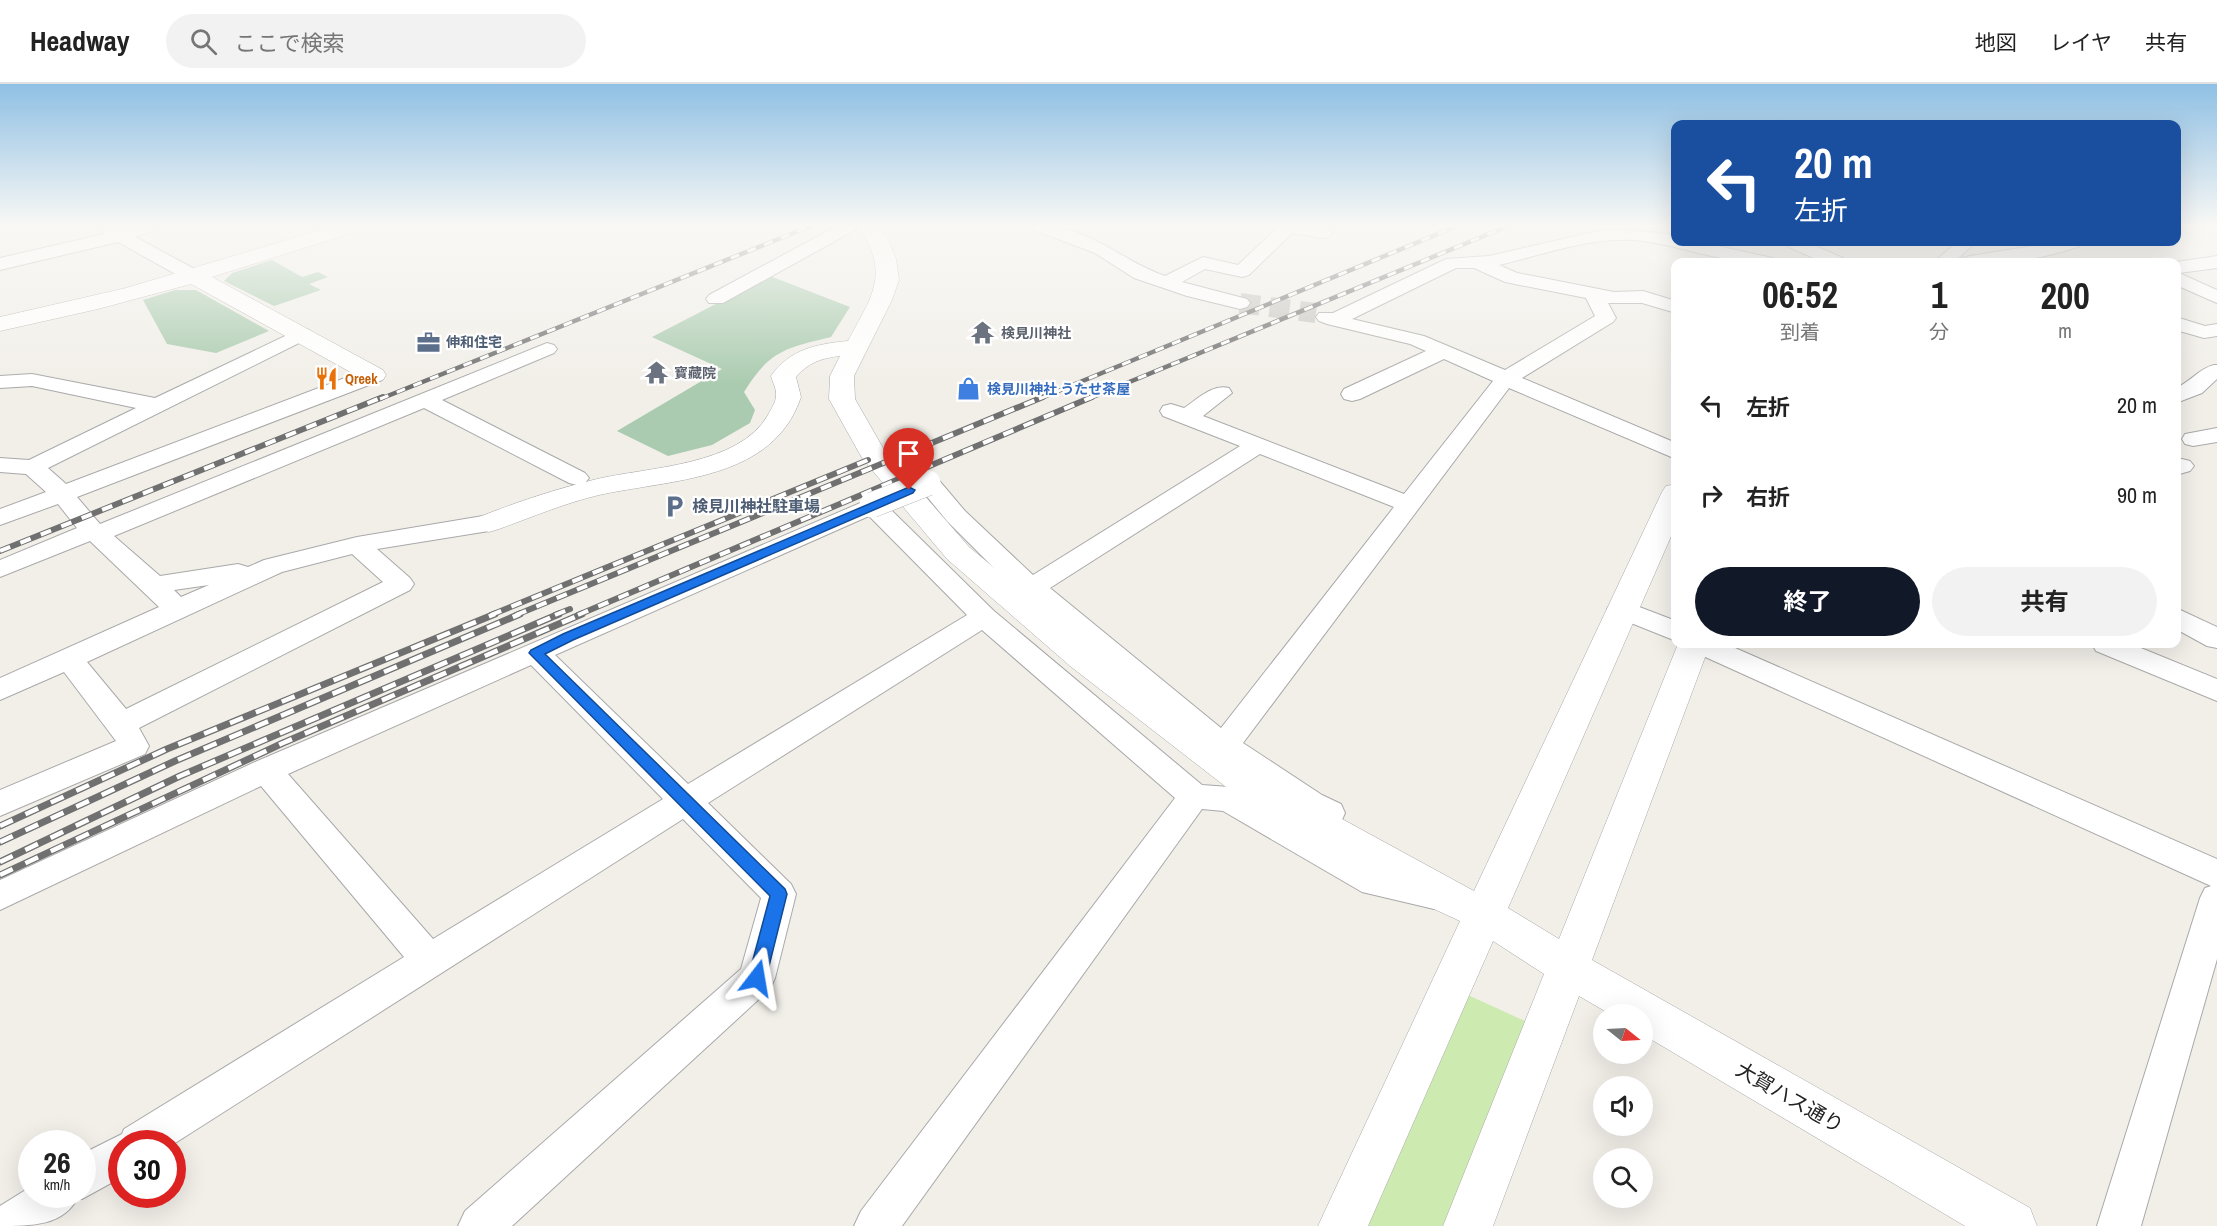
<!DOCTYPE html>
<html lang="ja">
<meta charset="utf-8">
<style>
body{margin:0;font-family:"Archivo Narrow","Noto Sans JP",sans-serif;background:#f2f2f2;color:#222;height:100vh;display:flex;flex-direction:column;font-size:22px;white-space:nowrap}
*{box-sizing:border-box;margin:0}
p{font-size:20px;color:#767676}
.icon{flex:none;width:33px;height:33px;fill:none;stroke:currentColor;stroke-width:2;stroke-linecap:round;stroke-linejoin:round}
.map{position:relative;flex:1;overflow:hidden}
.drawer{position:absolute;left:1671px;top:174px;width:510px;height:390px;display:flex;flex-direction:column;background:#fff;border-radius:12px;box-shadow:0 6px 24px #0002}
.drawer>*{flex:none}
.guide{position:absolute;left:1671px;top:36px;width:510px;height:126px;border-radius:12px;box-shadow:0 6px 24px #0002;background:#1a4fa0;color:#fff;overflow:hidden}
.needle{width:39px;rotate:108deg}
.fabs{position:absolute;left:1593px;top:920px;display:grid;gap:12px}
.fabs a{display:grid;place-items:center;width:60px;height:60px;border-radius:50%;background:#fff;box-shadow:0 6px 24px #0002;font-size:30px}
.speed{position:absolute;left:18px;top:1046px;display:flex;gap:12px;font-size:30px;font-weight:700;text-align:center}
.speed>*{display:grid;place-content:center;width:78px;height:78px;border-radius:50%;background:#fff;box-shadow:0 6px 24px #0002;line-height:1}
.speed small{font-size:15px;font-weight:400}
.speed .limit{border:9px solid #d22;background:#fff;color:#111}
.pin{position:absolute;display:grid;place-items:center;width:51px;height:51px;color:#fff;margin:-62px -26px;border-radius:50% 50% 50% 0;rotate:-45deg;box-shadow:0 0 6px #0007}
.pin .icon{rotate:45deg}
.me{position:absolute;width:66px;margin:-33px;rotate:14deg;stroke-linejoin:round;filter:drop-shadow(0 0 4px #0008)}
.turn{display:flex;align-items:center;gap:21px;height:126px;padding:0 24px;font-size:27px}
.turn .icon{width:78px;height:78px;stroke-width:2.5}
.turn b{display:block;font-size:42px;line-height:51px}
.eta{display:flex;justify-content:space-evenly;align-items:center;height:102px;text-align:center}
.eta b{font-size:36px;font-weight:700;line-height:42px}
.primary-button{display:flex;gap:12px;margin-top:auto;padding:12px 24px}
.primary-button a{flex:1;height:69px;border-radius:36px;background:#111827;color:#fff;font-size:24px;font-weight:700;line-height:69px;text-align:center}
.primary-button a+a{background:#f2f2f2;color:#222}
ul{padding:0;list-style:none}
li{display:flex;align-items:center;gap:18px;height:90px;padding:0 24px}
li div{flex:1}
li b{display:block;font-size:22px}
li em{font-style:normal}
header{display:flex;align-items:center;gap:36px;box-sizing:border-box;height:84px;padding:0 30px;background:#fff;border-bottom:2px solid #e0e0e0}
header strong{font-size:28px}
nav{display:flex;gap:33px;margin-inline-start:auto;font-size:21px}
.search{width:420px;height:54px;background:#f2f2f2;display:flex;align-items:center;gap:15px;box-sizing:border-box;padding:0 21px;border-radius:33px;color:#767676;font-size:22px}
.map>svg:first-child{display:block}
.grass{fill:#cdebb0}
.cemetery{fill:#aacbaf}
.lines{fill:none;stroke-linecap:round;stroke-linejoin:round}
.minor-tunnel{stroke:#c8c6c1;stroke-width:20;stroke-dasharray:20 10;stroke-linecap:butt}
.minor-casing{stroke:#a9a9a9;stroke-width:2}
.tertiary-casing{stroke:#a9a9a9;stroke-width:1}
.minor{fill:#fff;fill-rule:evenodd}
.tertiary{fill:#fff;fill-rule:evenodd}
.rail-far2-casing{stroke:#707070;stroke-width:4.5}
.rail-far1-casing{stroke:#707070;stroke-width:6}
.rail-casing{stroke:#707070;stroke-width:7}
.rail-far2{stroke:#fff;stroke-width:3;stroke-dasharray:9;stroke-linecap:butt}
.rail-far1{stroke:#fff;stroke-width:4;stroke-dasharray:11;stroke-linecap:butt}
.rail{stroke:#fff;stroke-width:4.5;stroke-dasharray:14;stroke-linecap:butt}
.minor-bridge-casing{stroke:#a9a9a9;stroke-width:26;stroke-linecap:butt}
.minor-bridge{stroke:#fff;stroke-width:25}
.route{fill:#1a73e8;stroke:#114b97;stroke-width:1.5}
.labels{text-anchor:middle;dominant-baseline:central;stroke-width:4.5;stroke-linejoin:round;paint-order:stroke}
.far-worship-label{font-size:14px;font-weight:bold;fill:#5b616d;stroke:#fff;text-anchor:start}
.far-service-label{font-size:14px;font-weight:bold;fill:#4e5e75;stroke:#fff;text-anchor:start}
.far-food-label{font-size:14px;font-weight:bold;fill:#c56008;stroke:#fff;text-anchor:start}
.far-shop-label{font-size:14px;font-weight:bold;fill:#366cbe;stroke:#fff;text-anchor:start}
.service-label{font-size:16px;font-weight:bold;fill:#4e5e75;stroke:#fff;text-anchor:start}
.near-street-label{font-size:20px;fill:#222;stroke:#fff}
</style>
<header>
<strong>Headway</strong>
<div class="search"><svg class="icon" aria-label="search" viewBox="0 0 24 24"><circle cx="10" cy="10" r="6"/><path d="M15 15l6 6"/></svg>ここで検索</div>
<nav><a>地図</a><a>レイヤ</a><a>共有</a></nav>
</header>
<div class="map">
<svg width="2217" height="1142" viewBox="0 0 2217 1142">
<rect width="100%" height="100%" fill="#f2efe9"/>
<!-- grass -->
<path class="grass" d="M 1468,911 L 1527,938 L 1447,1142 L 1366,1142 Z"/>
<!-- cemetery -->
<g class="cemetery">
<path d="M 272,176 L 302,193 L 318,188 L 328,193 L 309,200 L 321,206 L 274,222 L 224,197 L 232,189 Z"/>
<path d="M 770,192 L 850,223 L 831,253 C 786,264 770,266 744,308 L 755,326 L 750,339 L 712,361 L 668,372 L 617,347 L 722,285 L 652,253 Z"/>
<path d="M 175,206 L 196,206 L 269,247 L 216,269 L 167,260 L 143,216 Z"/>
</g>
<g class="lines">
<!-- minor-tunnel -->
<path class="minor-tunnel" d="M 1240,219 L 1316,229"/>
<defs>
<g id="minor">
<path d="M 111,142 L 121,146 L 133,142 L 157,142 L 155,146 L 135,153 L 202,189 L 204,193 L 202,197 L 188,197 L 118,158 L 0,186 L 0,174 L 104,150 L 102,147 L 105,143 Z"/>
<path d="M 837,142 L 858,142 L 855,146 L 723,219 L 709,219 L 706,215 L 709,211 Z"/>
<path d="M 1031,142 C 1083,137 1119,176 1165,192 L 1203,173 L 1238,181 L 1276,145 L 1275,142 L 1311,142 L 1329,145 L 1332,149 L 1329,153 L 1323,154 L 1292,149 L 1249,191 L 1242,193 L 1205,185 L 1182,198 L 1247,215 L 1250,219 L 1247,223 L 1240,225 L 1187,212 L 1134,194 L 1095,169 L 1034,146 Z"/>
<path d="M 1602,146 C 1627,146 1651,147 1676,152 L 1676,158 L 1699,158 L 1773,174 L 1775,178 C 1728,183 1681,160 1634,156 C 1589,153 1542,171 1499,181 L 1517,189 L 1614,208 L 1643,207 L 1676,217 L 1676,229 L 1642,219 L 1608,219 L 1616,234 L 1613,238 L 1522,294 L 1676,359 L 1676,375 L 1509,304 L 1243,659 L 1322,711 L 1341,720 L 1345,729 L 1341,738 L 1329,741 L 1300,729 L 1191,655 L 1000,490 L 947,437 L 916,399 L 919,394 L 928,392 L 937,394 L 965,427 L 1033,491 L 1240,362 L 1163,332 L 1160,327 L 1163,322 L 1171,320 L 1184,324 C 1198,315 1212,300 1229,304 L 1232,309 L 1203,332 L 1404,410 L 1493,297 L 1444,275 L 1360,315 L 1352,317 L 1344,315 L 1341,310 L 1344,305 L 1426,267 L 1410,260 L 1327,240 L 1319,237 L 1316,233 L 1319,229 L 1333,229 L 1446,175 L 1489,172 ZM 1456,184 L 1474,184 L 1505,198 L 1586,214 L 1595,232 L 1505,286 L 1424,252 L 1352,235 ZM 1260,370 L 1394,423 L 1221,644 L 1050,504 Z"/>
<path d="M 1784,158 L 1806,158 L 1843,174 L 1845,178 L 1822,178 L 1787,162 Z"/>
<path d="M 1957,158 L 1976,158 L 1954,178 L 1934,178 Z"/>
<path d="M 2058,158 L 2083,158 L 2080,162 C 2043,175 2000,182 1961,178 L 1963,174 L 1970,172 Z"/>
<path d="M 2217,172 L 2217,184 L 2179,189 L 2217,206 L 2217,219 L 2176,201 L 2176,178 Z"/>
<path d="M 2176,233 L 2205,242 L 2217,240 L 2217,252 L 2204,254 L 2176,246 Z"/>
<path d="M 302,244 L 309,246 L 312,250 L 309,254 L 48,384 L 66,400 L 366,286 L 374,285 L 382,286 L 385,291 L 382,296 L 77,413 L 100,440 L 547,259 L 554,261 L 557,265 L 554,269 L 442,316 L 585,389 L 589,394 L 585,399 L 577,401 L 569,399 L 424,324 L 114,452 L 160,492 L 238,480 L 248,483 L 264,476 L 357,453 L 489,431 L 498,434 L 502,439 L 498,444 L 489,447 L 377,465 L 410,494 L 414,500 L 410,506 L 139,644 L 149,662 L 145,670 L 0,732 L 0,706 L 116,657 L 64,588 L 0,616 L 0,594 L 159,523 L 90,457 L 0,493 L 0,476 L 77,444 L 58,420 L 0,441 L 0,425 L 46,408 L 26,390 L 0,388 L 0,374 L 29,376 L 136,324 L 32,302 L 0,304 L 0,292 L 32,290 L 155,314 ZM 352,470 L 383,498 L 126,625 L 87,578 L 282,488 ZM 209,501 L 181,513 L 174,506 Z"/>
<path d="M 2214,281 L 2217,281 L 2217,295 L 2202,309 L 2176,319 L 2176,304 C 2190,298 2200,284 2214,281 Z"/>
<path d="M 2217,344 L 2217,358 L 2193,362 L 2185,360 L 2182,355 L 2185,350 Z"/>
<path d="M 2182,375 L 2190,377 L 2194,382 L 2190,387 L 2176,391 L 2176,376 Z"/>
<path d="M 872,414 L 881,416 L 994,527 L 1202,701 L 1229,703 L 1240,706 L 1382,786 L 1446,801 L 1451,811 L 1446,821 L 1434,825 L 1362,808 L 1223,727 L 1202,725 L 902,1142 L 854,1142 L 861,1127 L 1175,714 L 982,546 L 708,719 L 791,800 L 796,810 L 775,894 L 770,905 L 512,1142 L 458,1142 L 465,1127 L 741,885 L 761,814 L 683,735 L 172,1061 L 122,1059 L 122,1093 L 82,1115 L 78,1113 C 64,1142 31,1142 0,1142 L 0,1122 L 32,1102 L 32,1110 L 82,1110 L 82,1070 L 122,1050 L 124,1045 L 404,873 L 261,702 L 0,826 L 0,796 L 255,678 ZM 869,432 L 967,531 L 688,700 L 555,571 ZM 531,581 L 663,715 L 433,855 L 288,690 Z"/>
<path d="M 1621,516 L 1676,537 L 1676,557 L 1611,531 L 1607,525 L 1611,519 Z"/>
<path d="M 2176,524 L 2217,543 L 2217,564 L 2207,562 L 2176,545 Z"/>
<path d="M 1688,560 L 1726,560 L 2217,775 L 2217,875 L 2141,1142 L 2097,1142 L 2200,814 L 2205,804 L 2211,802 L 1692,567 Z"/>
<path d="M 2092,560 L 2131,560 L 2217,595 L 2217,617 L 2096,567 Z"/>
</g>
<g id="tertiary">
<path d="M 334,142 L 364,142 L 361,146 L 212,193 L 383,286 L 386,291 L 383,296 L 374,298 L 365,296 L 191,200 L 98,225 L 0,247 L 0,233 L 126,204 Z"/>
<path d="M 858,142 L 878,142 L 888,155 L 896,175 L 899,196 L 892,216 L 854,292 L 855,315 L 883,364 L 969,463 L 1094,566 L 1265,693 L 1474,807 L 1662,408 L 1666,402 L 1676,400 L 1676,441 L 1508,824 L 1559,855 L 1678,560 L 1710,560 L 1592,876 L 2030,1124 L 2037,1142 L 1965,1142 L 1642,950 L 1642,930 L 1610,930 L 1579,912 L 1493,1142 L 1443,1142 L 1544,890 L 1493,857 L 1368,1142 L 1318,1142 L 1460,837 L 1434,825 L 1239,713 L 1070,582 L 947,475 L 862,374 L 829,315 L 830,292 L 840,272 C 821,274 808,279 796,293 L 801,313 C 773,397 672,395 599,411 C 565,419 532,433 499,445 L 489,448 L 479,445 L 474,439 L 479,433 C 517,418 556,405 597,395 C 648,383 739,382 768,331 C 771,325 777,317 776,309 C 776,304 772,297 771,292 C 790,265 817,260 848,257 C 872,212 891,190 858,142 Z"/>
</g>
</defs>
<!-- minor casing -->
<use href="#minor" class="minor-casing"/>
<!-- tertiary casing -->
<use href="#tertiary" class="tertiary-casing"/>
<!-- minor -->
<use href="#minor" class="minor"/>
<!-- tertiary -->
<use href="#tertiary" class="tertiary"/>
<defs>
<g id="rail-far2">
<path d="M 380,315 L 811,142"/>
<path d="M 1039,315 L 1457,142"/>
<path d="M 1088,315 L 1508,142"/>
</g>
<g id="rail-far1">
<path d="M 0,467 L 383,313"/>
<path d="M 491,531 L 868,376"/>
<path d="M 516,531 L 1043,313"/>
<path d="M 555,531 L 570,525"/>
<path d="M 578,531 L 1092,313"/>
</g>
<g id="rail">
<path d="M 0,742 L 167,665 L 495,530"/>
<path d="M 0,758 L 175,677 L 520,530"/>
<path d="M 0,778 L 180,692 L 559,530"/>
<path d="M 0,791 L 283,659 L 582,530"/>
</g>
</defs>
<!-- rail-far2 casing -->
<use href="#rail-far2" class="rail-far2-casing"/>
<!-- rail-far1 casing -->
<use href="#rail-far1" class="rail-far1-casing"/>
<!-- rail casing -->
<use href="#rail" class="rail-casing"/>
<!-- rail-far2 -->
<use href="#rail-far2" class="rail-far2"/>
<!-- rail-far1 -->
<use href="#rail-far1" class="rail-far1"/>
<!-- rail -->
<use href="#rail" class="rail"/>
<defs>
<path id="minor-bridge" d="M 872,421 L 928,399"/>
</defs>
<!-- minor-bridge casing -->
<use href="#minor-bridge" class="minor-bridge-casing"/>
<!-- minor-bridge -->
<use href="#minor-bridge" class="minor-bridge"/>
</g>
<!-- sky -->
<linearGradient id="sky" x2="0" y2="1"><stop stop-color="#8fc0e4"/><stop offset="0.47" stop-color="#f9f8f5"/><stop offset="1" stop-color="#f9f8f5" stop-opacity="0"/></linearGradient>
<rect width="2217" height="301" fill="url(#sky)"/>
<!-- route -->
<path class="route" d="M 909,403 L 915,406 L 913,409 L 573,556 L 545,570 L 785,805 L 787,810 L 766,894 L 763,900 L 757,902 L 751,900 L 748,894 L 770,812 L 529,569 L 531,566 L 563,550 Z"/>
<!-- icons -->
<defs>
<symbol id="temple-bare" viewBox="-9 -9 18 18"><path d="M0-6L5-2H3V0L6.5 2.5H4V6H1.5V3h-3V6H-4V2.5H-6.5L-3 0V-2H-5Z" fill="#6b7280" stroke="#fff" stroke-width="2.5" paint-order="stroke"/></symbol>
<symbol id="office-bare" viewBox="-9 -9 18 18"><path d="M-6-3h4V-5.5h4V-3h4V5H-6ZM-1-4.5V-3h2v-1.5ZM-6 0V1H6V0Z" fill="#5c6f8a" stroke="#fff" stroke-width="2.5" paint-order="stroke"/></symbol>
<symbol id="restaurant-bare" viewBox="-9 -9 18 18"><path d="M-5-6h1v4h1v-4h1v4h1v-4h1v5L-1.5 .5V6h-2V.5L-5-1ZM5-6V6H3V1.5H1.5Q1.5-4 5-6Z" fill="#e8710a" stroke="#fff" stroke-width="2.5" paint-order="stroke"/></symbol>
<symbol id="shop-bare" viewBox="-9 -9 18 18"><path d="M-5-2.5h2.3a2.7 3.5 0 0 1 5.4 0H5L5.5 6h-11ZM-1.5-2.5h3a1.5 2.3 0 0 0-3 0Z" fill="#3f7fe0" stroke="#fff" stroke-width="2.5" paint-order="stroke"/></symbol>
<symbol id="parking-bare" viewBox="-9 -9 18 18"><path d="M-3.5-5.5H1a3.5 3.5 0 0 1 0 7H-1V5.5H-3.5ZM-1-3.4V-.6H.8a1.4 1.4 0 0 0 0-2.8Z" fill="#5c6f8a" stroke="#fff" stroke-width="2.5" paint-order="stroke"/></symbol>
</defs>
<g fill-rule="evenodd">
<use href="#temple-bare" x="966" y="232" width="33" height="33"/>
<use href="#office-bare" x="412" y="242" width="33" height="33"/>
<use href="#temple-bare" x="640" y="272" width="33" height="33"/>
<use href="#restaurant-bare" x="310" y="278" width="33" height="33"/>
<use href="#shop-bare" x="952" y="288" width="33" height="33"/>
<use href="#parking-bare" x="658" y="406" width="33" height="33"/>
</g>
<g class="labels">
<!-- far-worship labels -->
<g class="far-worship-label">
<text x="1001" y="249">検見川神社</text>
<text x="674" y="289">寳藏院</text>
</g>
<!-- far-service labels -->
<g class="far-service-label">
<text x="446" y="258">伸和住宅</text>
</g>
<!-- far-food labels -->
<g class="far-food-label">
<text x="345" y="295">Qreek</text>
</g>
<!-- far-shop labels -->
<g class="far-shop-label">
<text x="987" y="305">検見川神社 うたせ茶屋</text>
</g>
<!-- service labels -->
<g class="service-label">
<text x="692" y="422">検見川神社駐車場</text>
</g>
<!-- near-street labels -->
<g class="near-street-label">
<text transform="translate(1790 1013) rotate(30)">大賀ハス通り</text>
</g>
</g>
</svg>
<div class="fabs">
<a><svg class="needle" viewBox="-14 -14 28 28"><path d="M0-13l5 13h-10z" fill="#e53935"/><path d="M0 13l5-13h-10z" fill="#767676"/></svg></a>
<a><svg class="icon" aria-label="sound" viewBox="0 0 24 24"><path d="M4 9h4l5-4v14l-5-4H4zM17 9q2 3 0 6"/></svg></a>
<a><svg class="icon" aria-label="search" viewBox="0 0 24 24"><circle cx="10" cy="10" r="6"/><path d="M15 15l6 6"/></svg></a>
</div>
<div class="speed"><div>26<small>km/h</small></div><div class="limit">30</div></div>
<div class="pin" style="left:909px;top:406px;background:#d93025"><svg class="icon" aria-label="arrive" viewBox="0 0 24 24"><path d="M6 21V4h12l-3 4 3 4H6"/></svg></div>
<svg class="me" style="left:757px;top:894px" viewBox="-20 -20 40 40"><path d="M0-17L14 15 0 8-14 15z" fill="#1a73e8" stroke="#fff" stroke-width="4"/></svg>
<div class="guide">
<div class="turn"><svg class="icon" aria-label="left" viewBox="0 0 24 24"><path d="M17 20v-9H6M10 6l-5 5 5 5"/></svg><div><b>20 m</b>左折</div></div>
</div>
<section class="drawer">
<div class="eta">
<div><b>06:52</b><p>到着</p></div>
<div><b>1</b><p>分</p></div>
<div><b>200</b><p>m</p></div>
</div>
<ul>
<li><svg class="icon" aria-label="left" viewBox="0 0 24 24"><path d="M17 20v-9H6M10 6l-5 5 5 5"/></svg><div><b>左折</b></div><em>20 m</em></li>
<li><svg class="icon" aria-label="right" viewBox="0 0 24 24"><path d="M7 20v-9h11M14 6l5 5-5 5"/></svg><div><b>右折</b></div><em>90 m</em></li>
</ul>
<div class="primary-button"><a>終了</a><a>共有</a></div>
</section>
</div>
